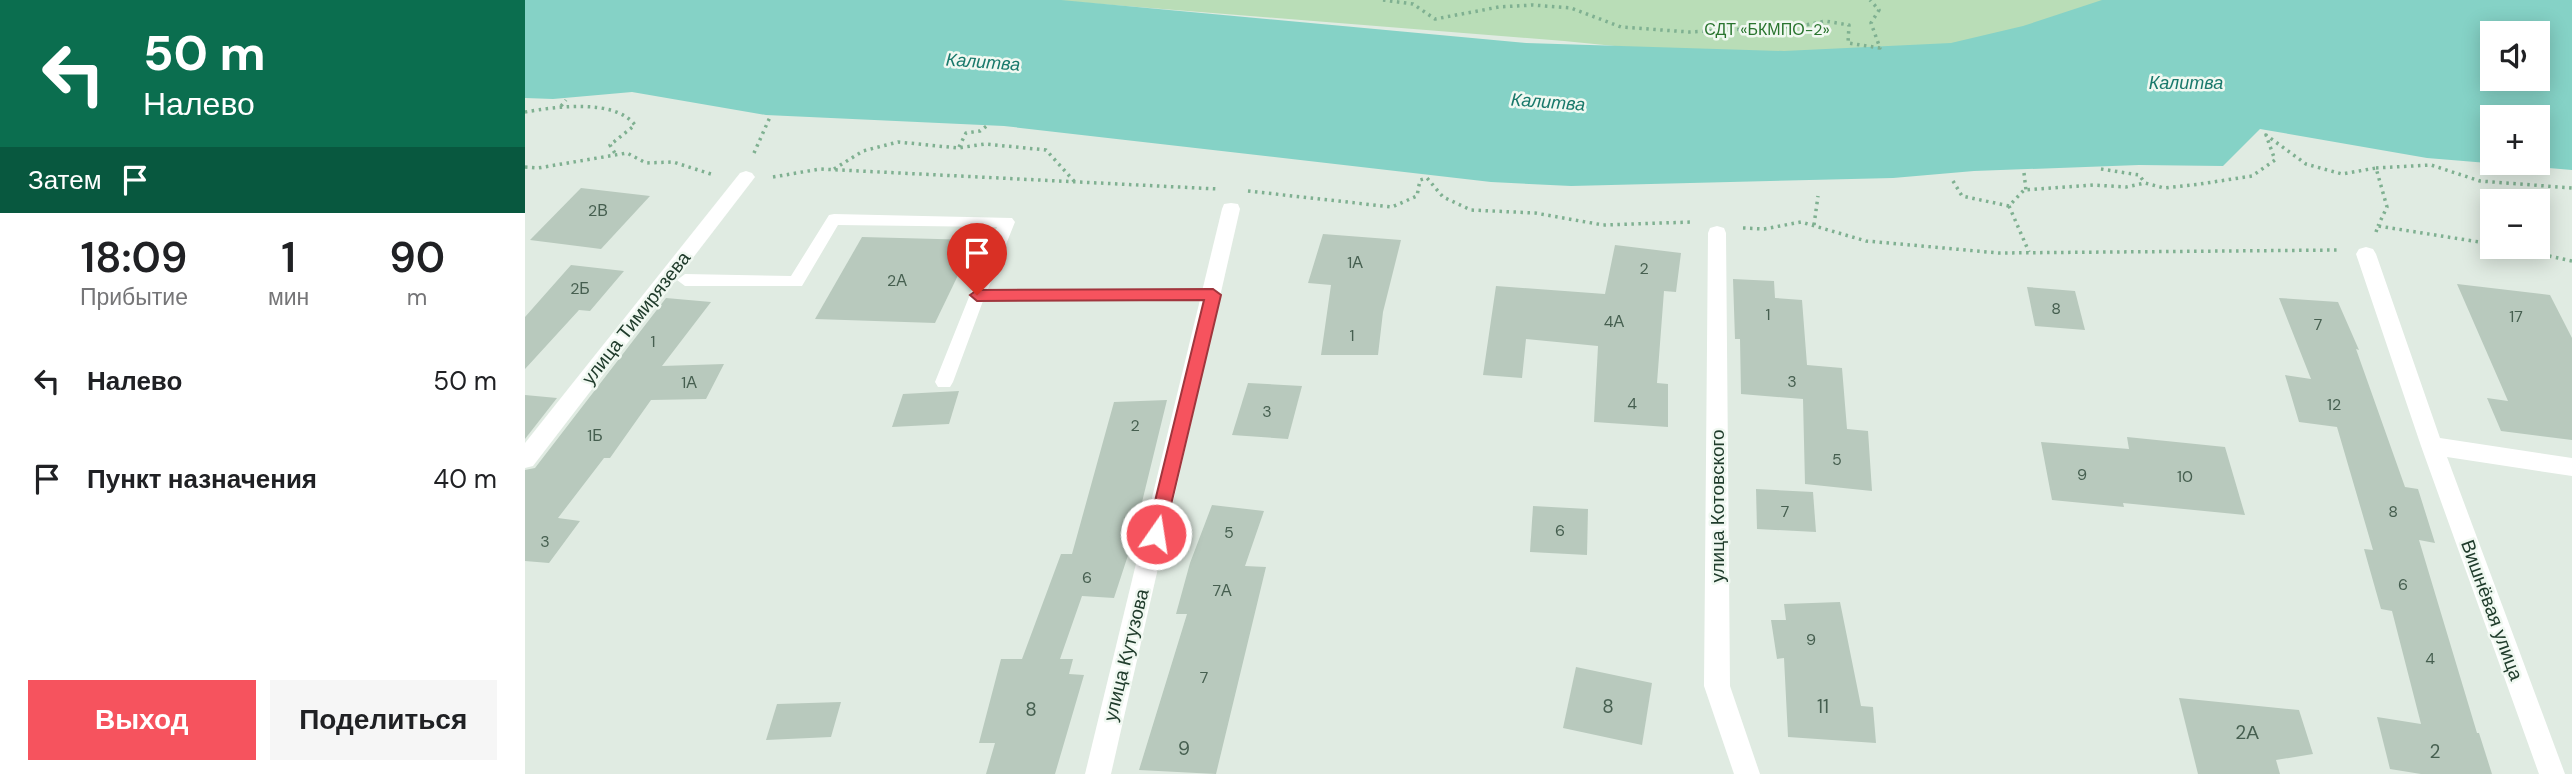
<!DOCTYPE html>
<html lang="ru">
<meta charset="utf-8">
<style>
body{margin:0;font-family:"DM Sans",sans-serif;background:#f6f6f6;color:#202124;height:100vh;display:flex;flex-direction:column;font-size:26px;white-space:nowrap}
*{box-sizing:border-box;margin:0}
p{font-size:23px;color:#757577}
.icon{flex:none;width:38px;height:38px;fill:none;stroke:currentColor;stroke-width:2;stroke-linecap:round;stroke-linejoin:round}
.map{position:relative;flex:1;overflow:hidden}
.details{display:flex;flex-direction:column;background:#fff;width:525px}
.details>*{flex:none}
.hud{background:#0b6e4f;color:#fff;overflow:hidden}
.tools{position:absolute;left:1955px;top:21px;display:grid;gap:14px}
.tools a{display:grid;place-items:center;width:70px;height:70px;border-radius:0px;background:#fff;box-shadow:0 4px 18px #0003;font-size:35px}
.pin{position:absolute;display:grid;place-items:center;width:60px;height:60px;color:#fff;margin:-72px -30px;border-radius:50% 50% 50% 0;rotate:-45deg;box-shadow:0 0 7px #0007}
.pin .icon{rotate:45deg}
.me{position:absolute;width:77px;margin:-38px;rotate:13deg;stroke-linejoin:round;filter:drop-shadow(0 0 5px #0008)}
.turn{display:flex;align-items:center;gap:24px;height:147px;padding:0 28px;font-size:32px}
.turn .icon{width:91px;height:91px;stroke-width:2.5}
.turn b{display:block;font-size:49px;line-height:60px}
.then{display:flex;align-items:center;height:66px;padding:0 28px;background:#0003;gap:14px;font-size:26px}
.eta{display:flex;justify-content:space-evenly;align-items:center;height:119px;text-align:center}
.eta b{font-size:42px;font-weight:600;line-height:49px}
.action{display:flex;gap:14px;margin-top:auto;padding:14px 28px}
.action a{flex:1;height:80px;border-radius:0px;background:#f6535e;color:#fff;font-size:28px;font-weight:600;line-height:80px;text-align:center}
.action a+a{background:#f6f6f6;color:#202124}
ul{padding:0;list-style:none}
li{display:flex;align-items:center;gap:21px;height:98px;padding:0 28px}
li div{flex:1}
li b{display:block;font-size:26px}
li em{font-style:normal}
main{display:flex;flex:1;min-height:0}
.map>svg:first-child{display:block}
.green{fill:#b9ddb7}
.water{fill:#85d2c6;fill-rule:evenodd}
.building{fill:#b8c9bd}
.lines{fill:none;stroke-linecap:round;stroke-linejoin:round}
.path{stroke:#7fb091;stroke-width:3.5;stroke-dasharray:2.5 4.5;stroke-linecap:butt}
.service{fill:#fff;fill-rule:evenodd}
.minor{fill:#fff;fill-rule:evenodd}
.route{fill:#f6535e;stroke:#a0363d;stroke-width:2}
.labels{text-anchor:middle;dominant-baseline:central;stroke-width:5;stroke-linejoin:round;paint-order:stroke}
.far-park-label{font-size:16px;fill:#29742e;stroke:#f0f8f1}
.number-label{font-size:16px;fill:#465f50}
.far-water-label{font-size:18px;font-style:italic;fill:#19796b;stroke:#f0f8f1}
.street-label{font-size:19px;fill:#203c2c;stroke:#f0f8f1}
.near-number-label{font-size:19px;fill:#465f50}
</style>
<main>
<section class="details">
<div class="hud">
<div class="turn"><svg class="icon" aria-label="left" viewBox="0 0 24 24"><path d="M17 20v-9H6M10 6l-5 5 5 5"/></svg><div><b>50 m</b>Налево</div></div>
<div class="then">Затем<svg class="icon" aria-label="arrive" viewBox="0 0 24 24"><path d="M6 21V4h12l-3 4 3 4H6"/></svg></div>
</div>
<div class="eta">
<div><b>18:09</b><p>Прибытие</p></div>
<div><b>1</b><p>мин</p></div>
<div><b>90</b><p>m</p></div>
</div>
<ul>
<li><svg class="icon" aria-label="left" viewBox="0 0 24 24"><path d="M17 20v-9H6M10 6l-5 5 5 5"/></svg><div><b>Налево</b></div><em>50 m</em></li>
<li><svg class="icon" aria-label="arrive" viewBox="0 0 24 24"><path d="M6 21V4h12l-3 4 3 4H6"/></svg><div><b>Пункт назначения</b></div><em>40 m</em></li>
</ul>
<div class="action"><a>Выход</a><a>Поделиться</a></div>
</section>
<div class="map">
<svg width="2047" height="774" viewBox="0 0 2047 774">
<rect width="100%" height="100%" fill="#e0ebe2"/>
<!-- green -->
<path class="green" d="M 525,0 L 1582,0 L 1460,46 L 1232,60 L 1039,41 Z"/>
<!-- water -->
<path class="water" d="M 0,0 L 536,0 L 1001,43 L 1259,51 L 1426,43 L 1498,26 L 1577,0 L 2047,0 L 2047,170 L 1902,158 L 1735,129 L 1698,166 L 1614,165 L 1449,171 L 1368,178 L 1046,186 L 966,182 L 479,126 L 241,115 L 107,92 L 28,99 L 0,98 ZM 1967,33 L 2012,33 L 2012,79 L 1967,79 ZM 1967,117 L 2012,117 L 2012,163 L 1967,163 Z"/>
<!-- building -->
<g class="building">
<path d="M 56,188 L 125,196 L 76,249 L 5,240 Z"/>
<path d="M 798,234 L 876,240 L 858,312 L 853,355 L 796,355 L 806,285 L 783,283 Z"/>
<path d="M 337,237 L 450,240 L 410,323 L 290,319 Z"/>
<path d="M 1090,245 L 1156,253 L 1151,292 L 1139,291 L 1132,383 L 1143,384 L 1143,427 L 1069,422 L 1073,346 L 1001,339 L 997,378 L 958,375 L 971,286 L 1080,294 Z"/>
<path d="M 46,265 L 99,271 L 65,311 L 54,310 L 0,369 L 0,317 Z"/>
<path d="M 1208,279 L 1249,281 L 1250,298 L 1277,300 L 1282,365 L 1317,368 L 1322,429 L 1343,431 L 1347,491 L 1280,484 L 1278,399 L 1216,394 L 1215,339 L 1210,339 Z"/>
<path d="M 1932,284 L 2025,295 L 2047,338 L 2047,440 L 1976,431 L 1962,398 L 1983,401 Z"/>
<path d="M 1502,287 L 1550,291 L 1560,330 L 1510,326 Z"/>
<path d="M 141,298 L 186,302 L 137,366 L 199,364 L 181,399 L 126,400 L 85,458 L 79,458 L 33,518 L 55,521 L 24,563 L 0,561 L 0,470 L 10,468 Z"/>
<path d="M 1754,298 L 1813,302 L 1834,350 L 1831,349 L 1880,487 L 1893,489 L 1910,543 L 1894,540 L 1952,733 L 1954,733 L 1967,774 L 1896,774 L 1865,769 L 1852,717 L 1896,724 L 1867,611 L 1856,609 L 1839,549 L 1848,550 L 1812,427 L 1774,422 L 1760,375 L 1786,379 Z"/>
<path d="M 723,383 L 777,386 L 763,439 L 707,435 Z"/>
<path d="M 434,391 L 424,424 L 367,427 L 378,394 Z"/>
<path d="M 0,395 L 32,398 L 0,439 Z"/>
<path d="M 642,400 L 607,543 L 589,598 L 557,596 L 535,659 L 548,659 L 544,674 L 559,675 L 530,774 L 461,774 L 470,743 L 454,743 L 476,659 L 497,659 L 536,554 L 547,554 L 589,402 Z"/>
<path d="M 1602,437 L 1700,447 L 1720,515 L 1598,503 L 1599,507 L 1527,500 L 1516,442 L 1604,449 Z"/>
<path d="M 1231,489 L 1288,492 L 1291,532 L 1232,529 Z"/>
<path d="M 687,505 L 739,511 L 720,566 L 741,567 L 691,774 L 614,770 L 662,614 L 651,614 L 665,563 Z"/>
<path d="M 1008,506 L 1063,509 L 1062,555 L 1005,552 Z"/>
<path d="M 1315,602 L 1336,706 L 1348,707 L 1351,743 L 1263,737 L 1259,658 L 1252,659 L 1246,620 L 1261,620 L 1259,604 Z"/>
<path d="M 1051,667 L 1127,683 L 1117,745 L 1038,728 Z"/>
<path d="M 1654,698 L 1774,710 L 1788,754 L 1751,760 L 1755,774 L 1673,774 Z"/>
<path d="M 316,702 L 306,737 L 241,740 L 252,704 Z"/>
</g>
<g class="lines">
<!-- path -->
<g class="path">
<path d="M 858,0 L 888,4 L 910,19 L 974,7 L 1008,5 L 1046,8 L 1096,27 L 1164,32 L 1276,26 L 1300,21 L 1324,25 L 1323,43 L 1355,48 L 1346,23 L 1354,10 L 1345,0"/>
<path d="M 36,106 L 41,100"/>
<path d="M 0,112 C 30,107 89,98 110,125 L 85,145 L 91,155"/>
<path d="M 434,147 L 441,133 L 455,131 L 463,125"/>
<path d="M 229,153 L 245,117"/>
<path d="M 0,167 L 13,168 L 102,153 L 121,163 L 148,162 L 189,175"/>
<path d="M 1851,168 L 1906,165 L 1955,181 L 2047,188"/>
<path d="M 309,169 L 338,151 L 373,142 L 433,148 L 460,144 L 521,150 L 549,181"/>
<path d="M 1576,169 L 1614,175 L 1620,183"/>
<path d="M 1499,173 L 1501,190"/>
<path d="M 248,177 L 295,169 L 693,189"/>
<path d="M 1428,181 L 1437,196 L 1484,206 L 1499,190 L 1568,185 L 1601,187 L 1620,183 L 1639,188 L 1675,184 L 1727,176 L 1750,160 L 1741,135 L 1781,164 L 1817,174 L 1851,168 L 1862,207 L 1853,226"/>
<path d="M 723,191 L 867,207 L 892,196 L 895,180 L 902,178 L 918,197 L 946,210 L 1010,213 L 1078,225 L 1167,222"/>
<path d="M 1484,206 L 1504,252"/>
<path d="M 1289,225 L 1293,196"/>
<path d="M 1218,228 L 1239,229 L 1276,222 L 1341,241 L 1474,253 L 1814,250"/>
<path d="M 1851,232 L 1853,226 L 1967,244"/>
<path d="M 1983,247 L 2047,261"/>
</g>
<!-- service -->
<path class="service" d="M 309,214 L 487,218 L 490,222 L 463,289 L 688,288 L 696,294 L 688,300 L 458,301 L 428,382 L 425,387 L 413,387 L 410,382 L 472,227 L 313,225 L 277,286 L 160,286 L 152,280 L 160,274 L 266,276 L 304,215 Z"/>
<!-- minor -->
<g class="minor">
<path d="M 221,171 L 227,173 L 230,177 L 227,181 L 8,466 L 0,468 L 0,443 L 215,173 Z"/>
<path d="M 706,203 L 713,204 L 715,209 L 586,774 L 560,774 L 697,209 L 699,204 Z"/>
<path d="M 1192,226 L 1199,228 L 1201,233 L 1205,686 L 1235,774 L 1209,774 L 1179,686 L 1183,233 L 1185,228 Z"/>
<path d="M 1841,247 L 1848,249 L 1851,254 L 1915,438 L 2047,458 L 2047,476 L 1922,457 L 2040,774 L 2014,774 L 1896,446 L 1831,254 L 1834,249 Z"/>
</g>
</g>
<!-- route -->
<path class="route" d="M 688,289 L 696,295 L 639,534 L 637,540 L 631,542 L 624,540 L 622,534 L 679,300 L 452,301 L 445,295 L 452,290 Z"/>
<g class="labels">
<!-- far-park labels -->
<g class="far-park-label">
<text x="1242" y="29">СДТ «БКМПО-2»</text>
</g>
<!-- number labels -->
<g class="number-label">
<text x="73" y="210">2В</text>
<text x="830" y="262">1А</text>
<text x="1119" y="268">2</text>
<text x="372" y="280">2А</text>
<text x="55" y="288">2Б</text>
<text x="1531" y="308">8</text>
<text x="1243" y="314">1</text>
<text x="1991" y="316">17</text>
<text x="1089" y="321">4А</text>
<text x="1793" y="324">7</text>
<text x="827" y="335">1</text>
<text x="128" y="341">1</text>
<text x="1267" y="381">3</text>
<text x="164" y="382">1А</text>
<text x="1107" y="403">4</text>
<text x="1809" y="404">12</text>
<text x="742" y="411">3</text>
<text x="610" y="425">2</text>
<text x="70" y="435">1Б</text>
<text x="1312" y="459">5</text>
<text x="1557" y="474">9</text>
<text x="1660" y="476">10</text>
<text x="1260" y="511">7</text>
<text x="1868" y="511">8</text>
<text x="1035" y="530">6</text>
<text x="704" y="532">5</text>
<text x="20" y="541">3</text>
<text x="562" y="577">6</text>
<text x="1878" y="584">6</text>
<text x="697" y="590">7А</text>
<text x="1286" y="639">9</text>
<text x="1905" y="658">4</text>
<text x="679" y="677">7</text>
</g>
<!-- far-water labels -->
<g class="far-water-label">
<text transform="translate(458 62) rotate(4)">Калитва</text>
<text x="1661" y="83">Калитва</text>
<text transform="translate(1023 102) rotate(4)">Калитва</text>
</g>
<!-- street labels -->
<g class="street-label">
<text transform="translate(111 318) rotate(-52)">улица Тимирязева</text>
<text transform="translate(1192 506) rotate(-90)">улица Котовского</text>
<text transform="translate(1967 610) rotate(70)">Вишнёвая улица</text>
<text transform="translate(601 655) rotate(-76)">улица Кутузова</text>
</g>
<!-- near-number labels -->
<g class="near-number-label">
<text x="1083" y="706">8</text>
<text x="1298" y="706">11</text>
<text x="506" y="709">8</text>
<text x="1722" y="732">2А</text>
<text x="659" y="748">9</text>
<text x="1910" y="751">2</text>
</g>
</g>
</svg>
<div class="tools">
<a><svg class="icon" aria-label="sound" viewBox="0 0 24 24"><path d="M4 9h4l5-4v14l-5-4H4zM17 9q2 3 0 6"/></svg></a>
<a>+</a>
<a>−</a>
</div>
<div class="pin" style="left:452px;top:295px;background:#d93025"><svg class="icon" aria-label="arrive" viewBox="0 0 24 24"><path d="M6 21V4h12l-3 4 3 4H6"/></svg></div>
<svg class="me" style="left:631px;top:534px" viewBox="-20 -20 40 40"><circle r="17" fill="#f6535e" stroke="#fff" stroke-width="3"/><path d="M0-11L8 9 0 5-8 9z" fill="#fff"/></svg>
</div>
</main>
